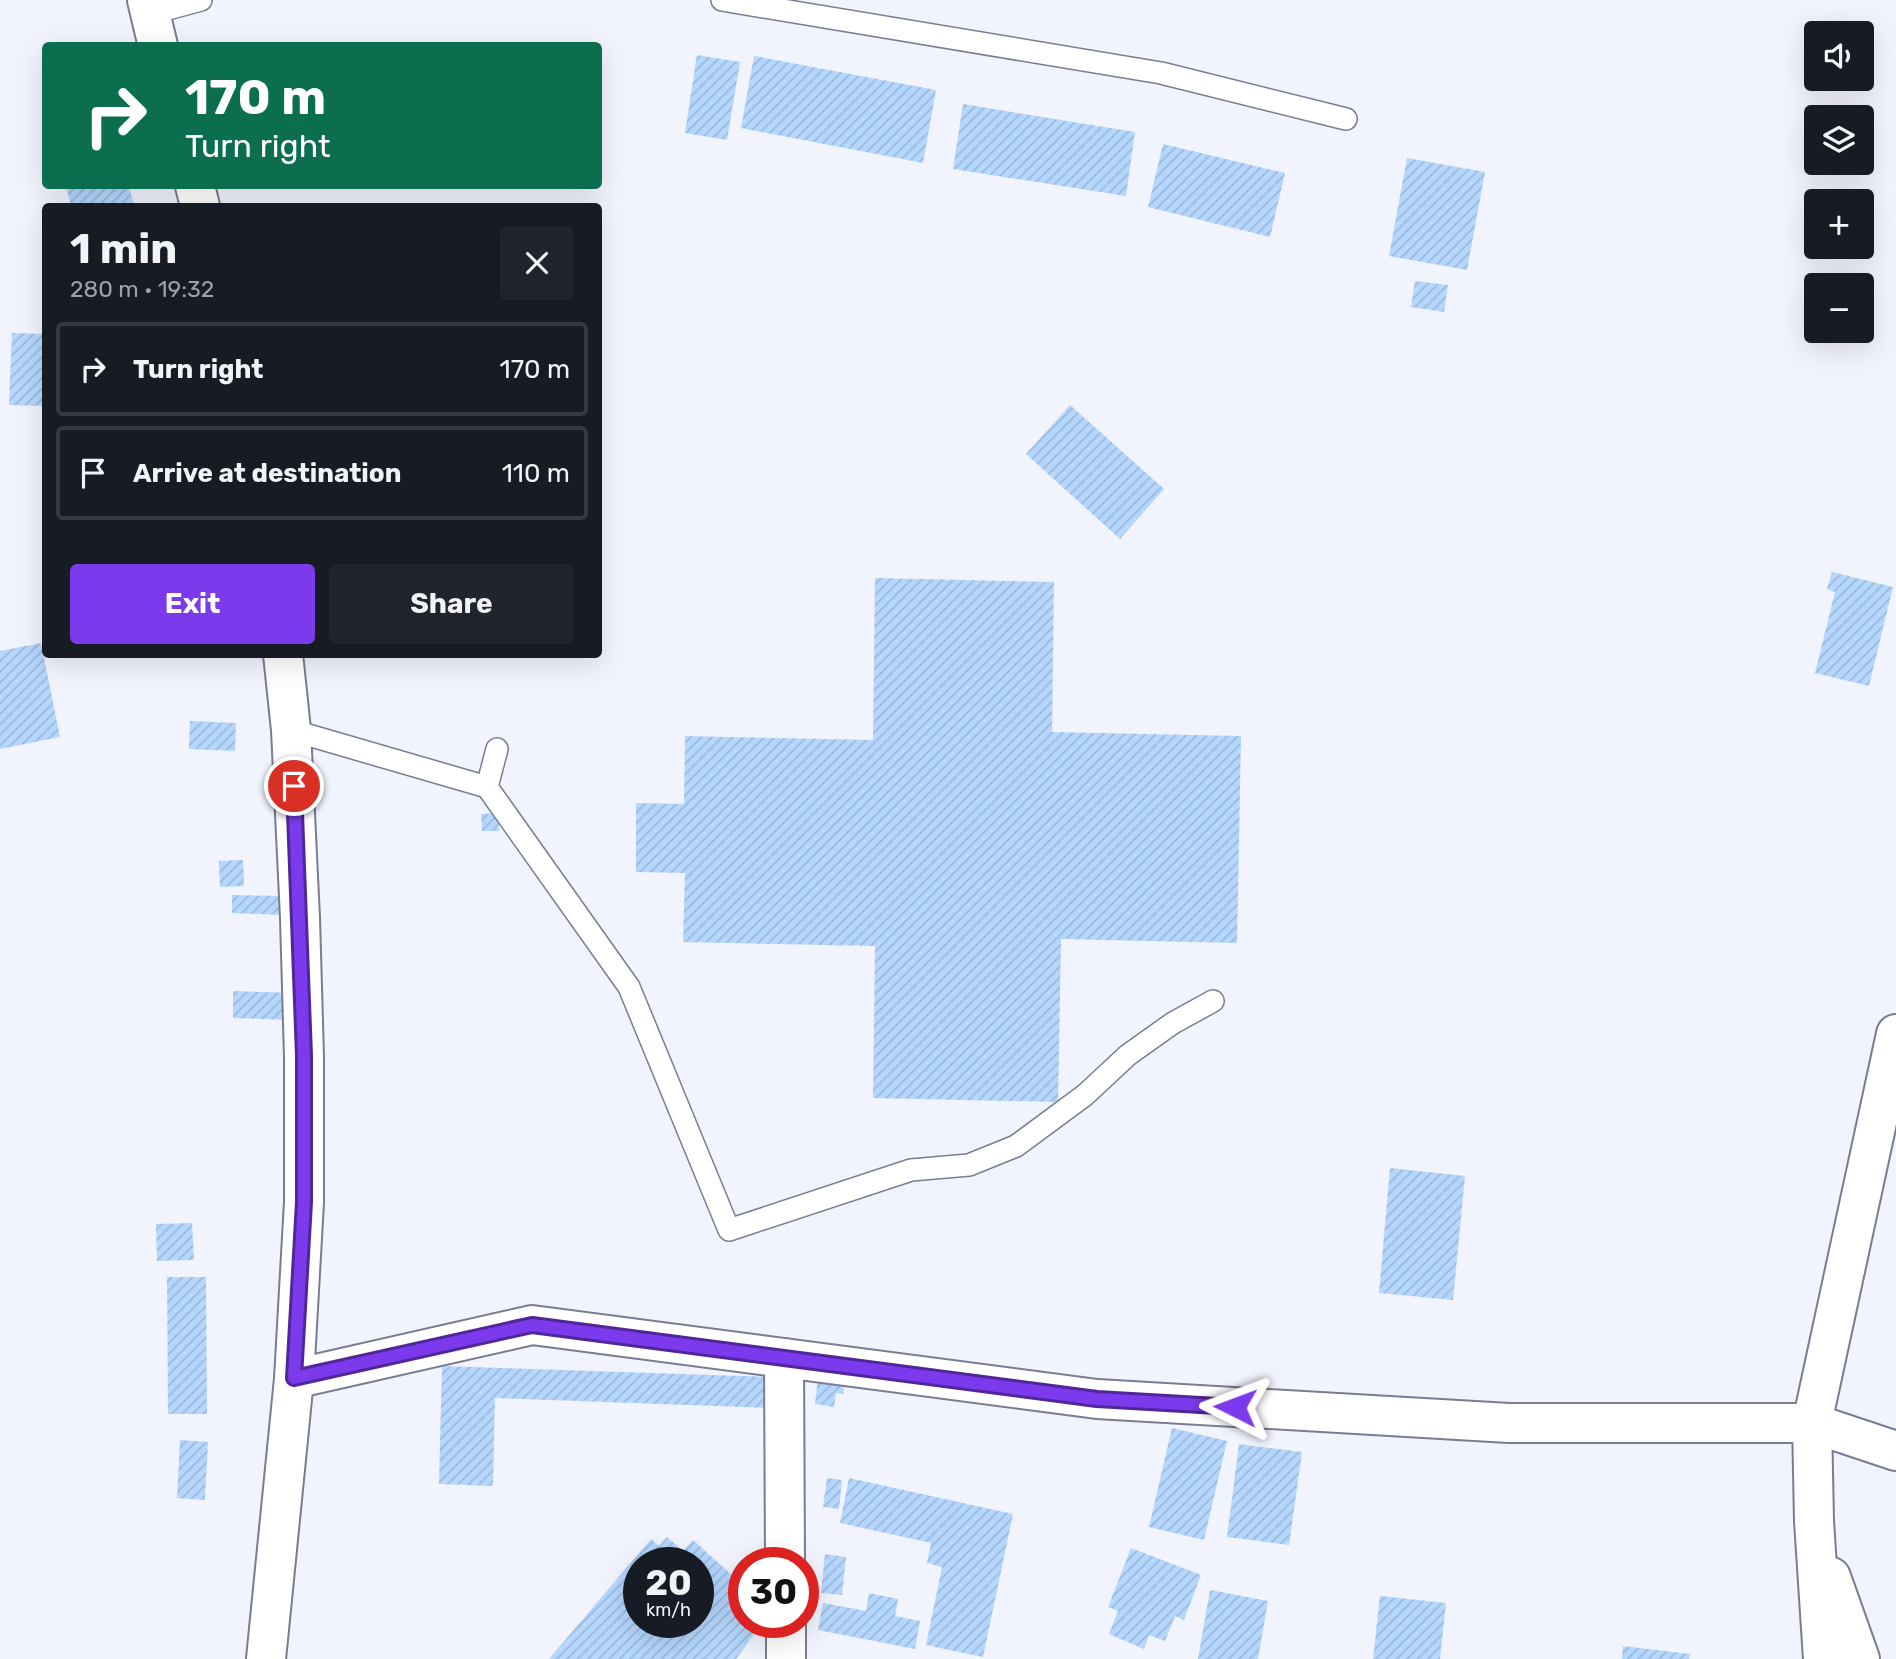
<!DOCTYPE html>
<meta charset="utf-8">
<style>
body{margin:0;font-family:Rubik,sans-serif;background:#20242c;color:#f1f3f6;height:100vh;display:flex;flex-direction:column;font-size:26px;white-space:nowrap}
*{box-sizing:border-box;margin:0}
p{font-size:23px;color:#9ea1a6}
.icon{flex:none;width:38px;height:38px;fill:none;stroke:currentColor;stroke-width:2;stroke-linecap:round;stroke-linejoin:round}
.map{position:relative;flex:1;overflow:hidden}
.panel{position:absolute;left:42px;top:203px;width:560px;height:455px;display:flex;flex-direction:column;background:#171b24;border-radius:7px;box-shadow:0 7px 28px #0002}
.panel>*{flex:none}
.hud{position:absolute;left:42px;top:42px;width:560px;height:147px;border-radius:7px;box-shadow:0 7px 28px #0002;background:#0b6e4f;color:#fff;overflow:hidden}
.fabs{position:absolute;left:1804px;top:21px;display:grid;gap:14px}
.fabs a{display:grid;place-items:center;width:70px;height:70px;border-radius:7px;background:#171b24;box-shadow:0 7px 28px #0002;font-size:35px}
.speed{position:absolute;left:623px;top:1547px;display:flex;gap:14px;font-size:35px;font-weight:700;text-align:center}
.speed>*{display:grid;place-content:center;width:91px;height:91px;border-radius:50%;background:#171b24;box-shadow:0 7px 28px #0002;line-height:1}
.speed small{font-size:18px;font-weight:400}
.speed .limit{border:10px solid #d22;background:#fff;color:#111}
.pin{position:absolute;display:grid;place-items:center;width:60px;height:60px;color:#fff;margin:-30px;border:4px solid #fff;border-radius:50%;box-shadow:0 2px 7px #0007}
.me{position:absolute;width:77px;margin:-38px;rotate:273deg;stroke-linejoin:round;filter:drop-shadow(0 0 5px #0008)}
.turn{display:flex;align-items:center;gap:24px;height:147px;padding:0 28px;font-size:32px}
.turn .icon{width:91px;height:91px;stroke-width:2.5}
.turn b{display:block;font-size:49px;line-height:60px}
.round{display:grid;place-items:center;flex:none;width:74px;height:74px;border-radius:7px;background:#20242c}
.headline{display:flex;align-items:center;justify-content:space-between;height:119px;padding:0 28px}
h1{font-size:42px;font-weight:700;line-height:52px}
.button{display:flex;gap:14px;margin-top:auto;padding:14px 28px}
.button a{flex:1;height:80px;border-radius:7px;background:#7c3aed;color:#fff;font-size:28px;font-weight:700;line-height:80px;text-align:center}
.button a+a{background:#20242c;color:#f1f3f6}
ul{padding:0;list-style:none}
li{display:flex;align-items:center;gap:21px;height:94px;margin:0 14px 10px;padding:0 14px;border:4px solid #363941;border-radius:7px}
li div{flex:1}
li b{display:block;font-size:26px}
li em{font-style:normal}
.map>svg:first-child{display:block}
.building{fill:url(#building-hatch);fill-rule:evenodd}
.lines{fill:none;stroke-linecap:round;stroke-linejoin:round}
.lane-casing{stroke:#7a7c93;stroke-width:24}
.street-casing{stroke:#7a7c93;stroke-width:42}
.primary-casing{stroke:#7a7c93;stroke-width:42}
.lane{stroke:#fff;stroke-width:21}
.street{stroke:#fff;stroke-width:38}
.primary{stroke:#fff;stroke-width:38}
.route-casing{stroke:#51269a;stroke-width:18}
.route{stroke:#7c3aed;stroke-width:12}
</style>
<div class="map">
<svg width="1896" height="1659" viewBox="0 0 1896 1659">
<defs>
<pattern id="building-hatch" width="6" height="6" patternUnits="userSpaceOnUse" patternTransform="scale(1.75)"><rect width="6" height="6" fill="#b5d7fe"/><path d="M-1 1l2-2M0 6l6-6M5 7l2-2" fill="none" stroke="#9bb8d9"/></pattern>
</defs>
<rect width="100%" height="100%" fill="#f1f3fd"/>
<!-- building -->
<g class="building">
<path d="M 697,55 L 740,62 L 727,140 L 685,133 Z"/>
<path d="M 754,56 L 936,90 L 923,163 L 741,128 Z"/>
<path d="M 963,104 L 1135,132 L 1126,196 L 953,169 Z"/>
<path d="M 1163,144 L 1285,173 L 1270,237 L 1148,207 Z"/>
<path d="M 1407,158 L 1485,172 L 1467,270 L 1389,256 Z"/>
<path d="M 66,186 L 129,186 L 134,206 L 71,206 Z"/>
<path d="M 1415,281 L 1448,285 L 1444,312 L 1411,307 Z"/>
<path d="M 12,333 L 46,334 L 46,406 L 9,405 Z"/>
<path d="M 1070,405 L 1164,489 L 1120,539 L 1026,454 Z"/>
<path d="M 1832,572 L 1893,587 L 1869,686 L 1815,673 L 1835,592 L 1827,589 Z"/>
<path d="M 875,578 L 1054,582 L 1052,732 L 1241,736 L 1237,943 L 1061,939 L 1058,1102 L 873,1098 L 875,946 L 683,942 L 685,873 L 636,872 L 636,803 L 684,804 L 685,736 L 873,740 Z"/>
<path d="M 41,643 L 60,737 L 0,749 L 0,651 Z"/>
<path d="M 190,721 L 236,723 L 235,751 L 189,749 Z"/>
<path d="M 498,813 L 499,831 L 482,831 L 481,814 Z"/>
<path d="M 243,860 L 244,886 L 220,887 L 219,861 Z"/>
<path d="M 232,895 L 284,896 L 284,915 L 232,913 Z"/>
<path d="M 233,991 L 297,993 L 297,1020 L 233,1018 Z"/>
<path d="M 1390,1168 L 1465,1176 L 1453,1300 L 1379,1293 Z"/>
<path d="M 192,1223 L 194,1260 L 157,1261 L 156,1224 Z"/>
<path d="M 167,1277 L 206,1277 L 207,1414 L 168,1414 Z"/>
<path d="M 442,1366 L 772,1377 L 771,1408 L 495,1398 L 493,1486 L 439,1484 Z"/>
<path d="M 819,1368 L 846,1371 L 843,1394 L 836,1393 L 834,1407 L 815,1404 Z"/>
<path d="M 1172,1428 L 1227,1441 L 1204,1540 L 1149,1527 Z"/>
<path d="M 180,1440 L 208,1442 L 205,1500 L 177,1498 Z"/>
<path d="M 1239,1444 L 1302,1452 L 1289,1545 L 1227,1537 Z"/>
<path d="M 827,1478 L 842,1480 L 839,1509 L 823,1507 Z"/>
<path d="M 849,1478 L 1013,1514 L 983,1657 L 926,1645 L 942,1567 L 927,1563 L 931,1543 L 840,1523 Z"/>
<path d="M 667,1537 L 683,1551 L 693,1540 L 744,1586 L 744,1622 L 763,1622 L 736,1659 L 549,1659 L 651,1539 L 659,1546 ZM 639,1563 L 698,1563 L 698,1622 L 639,1622 Z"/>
<path d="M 1131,1548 L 1201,1575 L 1184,1620 L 1175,1616 L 1165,1641 L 1149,1635 L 1144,1649 L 1109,1634 L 1118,1611 L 1108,1607 Z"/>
<path d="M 825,1554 L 846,1557 L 842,1595 L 821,1593 Z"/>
<path d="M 1210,1590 L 1268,1601 L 1258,1659 L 1198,1659 Z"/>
<path d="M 869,1593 L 898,1599 L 895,1616 L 920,1621 L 915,1649 L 818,1630 L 823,1603 L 866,1611 Z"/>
<path d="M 1380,1596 L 1446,1603 L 1440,1659 L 1373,1659 Z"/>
<path d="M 1623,1646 L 1690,1654 L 1689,1659 L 1622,1659 Z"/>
</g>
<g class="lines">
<defs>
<g id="lane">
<path d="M 722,0 L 1161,73 L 1346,119"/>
<path d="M 149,14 L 201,0"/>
<path d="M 291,730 L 487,787 L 629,987 L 729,1230 L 911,1170 L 969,1165 L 1016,1146 L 1085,1095 L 1128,1055 L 1173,1023 L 1213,1001"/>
<path d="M 487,787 L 497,749"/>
</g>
<g id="street">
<path d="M 784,1358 L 785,1563"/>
<path d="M 294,1379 L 532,1325 L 1097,1399 L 1509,1423 L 1812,1423 L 1896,1451"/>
<path d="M 1831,1577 L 1860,1659"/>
<path d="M 786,1622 L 786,1659"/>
<path d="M 1823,1659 L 1814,1521 L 1812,1423 L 1896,1034"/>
</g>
<g id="primary">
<path d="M 147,0 L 158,46"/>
<path d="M 195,186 L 200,206"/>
<path d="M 266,1659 L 294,1379 L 304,1202 L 304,1057 L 300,918 L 291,730 L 283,654"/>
</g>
</defs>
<!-- lane casing -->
<use href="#lane" class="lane-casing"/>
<!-- street casing -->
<use href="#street" class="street-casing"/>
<!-- primary casing -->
<use href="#primary" class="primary-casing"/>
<!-- lane -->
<use href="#lane" class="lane"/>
<!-- street -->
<use href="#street" class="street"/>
<!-- primary -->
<use href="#primary" class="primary"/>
</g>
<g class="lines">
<defs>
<path id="route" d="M 294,786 L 304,1056 L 304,1202 L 294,1378 L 532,1325 L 1097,1399 L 1235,1407"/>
</defs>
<!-- route casing -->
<use href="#route" class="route-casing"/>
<!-- route -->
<use href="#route" class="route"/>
</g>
</svg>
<div class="fabs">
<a><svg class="icon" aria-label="sound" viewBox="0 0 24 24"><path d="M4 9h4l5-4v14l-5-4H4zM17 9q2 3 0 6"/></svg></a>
<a><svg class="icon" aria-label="layers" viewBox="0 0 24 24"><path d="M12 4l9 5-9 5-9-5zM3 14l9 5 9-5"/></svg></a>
<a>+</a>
<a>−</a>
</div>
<div class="speed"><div>20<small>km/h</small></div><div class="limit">30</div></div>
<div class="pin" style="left:294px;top:786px;background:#d93025"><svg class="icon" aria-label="arrive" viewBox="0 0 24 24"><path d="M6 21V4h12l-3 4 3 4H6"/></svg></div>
<svg class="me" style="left:1235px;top:1407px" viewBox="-20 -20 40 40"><path d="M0-17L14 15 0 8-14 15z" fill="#7c3aed" stroke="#fff" stroke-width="4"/></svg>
<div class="hud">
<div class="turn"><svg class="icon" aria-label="right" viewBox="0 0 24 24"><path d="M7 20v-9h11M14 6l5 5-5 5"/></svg><div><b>170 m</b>Turn right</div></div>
</div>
<section class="panel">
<div class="headline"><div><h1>1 min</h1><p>280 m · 19:32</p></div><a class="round"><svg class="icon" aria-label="close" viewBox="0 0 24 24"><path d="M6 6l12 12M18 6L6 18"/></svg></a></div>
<ul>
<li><svg class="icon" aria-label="right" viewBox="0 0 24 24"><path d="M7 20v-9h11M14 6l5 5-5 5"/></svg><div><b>Turn right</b></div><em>170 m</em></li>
<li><svg class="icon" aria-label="arrive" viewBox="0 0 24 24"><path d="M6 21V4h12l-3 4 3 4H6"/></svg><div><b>Arrive at destination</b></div><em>110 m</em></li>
</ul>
<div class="button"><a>Exit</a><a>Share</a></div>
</section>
</div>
